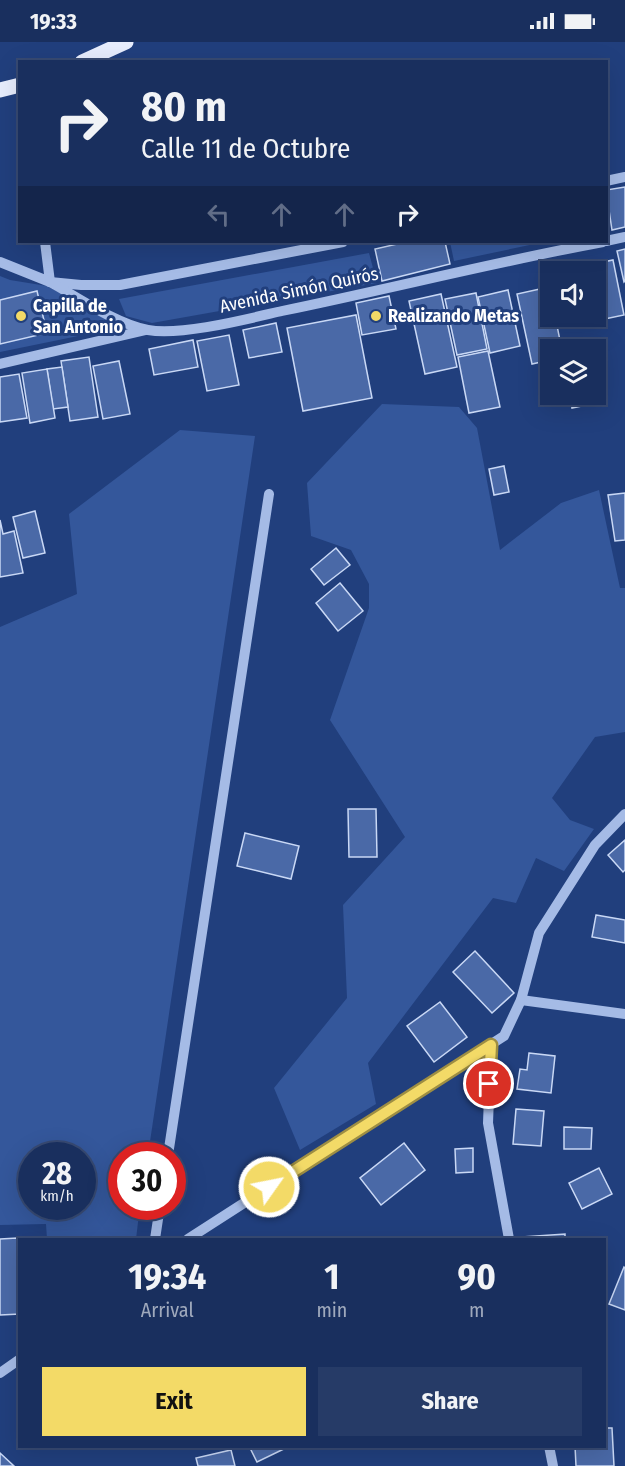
<!DOCTYPE html>
<meta charset="utf-8">
<style>
body{margin:0;font-family:"Fira Sans Condensed",sans-serif;background:#263b67;color:#f1f3f6;height:100vh;display:flex;flex-direction:column;font-size:22px;white-space:nowrap}
*{box-sizing:border-box;margin:0}
p{font-size:20px;color:#9fa9bc}
.icon{flex:none;width:33px;height:33px;fill:none;stroke:currentColor;stroke-width:2;stroke-linecap:round;stroke-linejoin:round}
.map{position:relative;flex:1;overflow:hidden}
.panel{position:absolute;left:18px;top:1196px;width:588px;height:210px;display:flex;flex-direction:column;background:#192f5e;border-radius:0px;box-shadow:0 6px 24px #0002,0 0 0 2px #374a73}
.panel>*{flex:none}
.guide{position:absolute;left:18px;top:18px;width:590px;height:183px;border-radius:0px;box-shadow:0 6px 24px #0002,0 0 0 2px #374a73;background:#192f5e;color:#f1f3f6;overflow:hidden}
.tools{position:absolute;left:540px;top:219px;display:grid;gap:12px}
.tools a{display:grid;place-items:center;width:66px;height:66px;border-radius:0px;background:#192f5e;box-shadow:0 6px 24px #0002,0 0 0 2px #374a73;font-size:30px}
.speed{position:absolute;left:18px;top:1100px;display:flex;gap:12px;font-size:30px;font-weight:700;text-align:center}
.speed>*{display:grid;place-content:center;width:78px;height:78px;border-radius:50%;background:#192f5e;box-shadow:0 6px 24px #0002,0 0 0 2px #374a73;line-height:1}
.speed small{font-size:15px;font-weight:400}
.speed .limit{border:9px solid #d22;background:#fff;color:#111}
.pin{position:absolute;display:grid;place-items:center;width:51px;height:51px;color:#fff;margin:-26px;border:3px solid #fff;border-radius:50%;box-shadow:0 2px 6px #0007}
.me{position:absolute;width:66px;margin:-33px;rotate:57deg;stroke-linejoin:round;filter:drop-shadow(0 0 4px #0008)}
.turn{display:flex;align-items:center;gap:21px;height:126px;padding:0 24px;font-size:27px}
.turn .icon{width:78px;height:78px;stroke-width:2.5}
.turn b{display:block;font-size:42px;line-height:51px}
.lanes{display:flex;align-items:center;height:57px;padding:0 24px;background:#0003;justify-content:center;gap:30px;direction:ltr}
.lanes .off{opacity:.35}
.eta{display:flex;justify-content:space-evenly;align-items:center;height:102px;text-align:center}
.eta b{font-size:36px;font-weight:700;line-height:42px}
.cta{display:flex;gap:12px;margin-top:auto;padding:12px 24px}
.cta a{flex:1;height:69px;border-radius:0px;background:#f3da67;color:#111;font-size:24px;font-weight:700;line-height:69px;text-align:center}
.cta a+a{background:#263b67;color:#f1f3f6}
.status{display:flex;justify-content:space-between;align-items:center;height:42px;padding:0 30px;background:#192f5e;direction:ltr}
.status svg{height:16px;fill:currentColor}
.map>svg:first-child{display:block}
.green{fill:#34579b;fill-rule:evenodd}
.building{fill:#4a69a7;stroke:#c9d8f5;stroke-width:1.5}
.lines{fill:none;stroke-linecap:round;stroke-linejoin:round}
.minor{stroke:#a5bbe6;stroke-width:10}
.major{stroke:#e7edfd;stroke-width:15}
.route-casing{stroke:#9e8e43;stroke-width:15}
.route{stroke:#f3da67;stroke-width:10}
.poi-dot{fill:#f3da67;stroke:#213f7d;stroke-width:2}
.labels{text-anchor:middle;dominant-baseline:central;stroke-width:6;stroke-linejoin:round;paint-order:stroke}
.street-label{font-size:18px;fill:#fff;stroke:#213f7d}
.poi-label{font-size:18px;font-weight:bold;fill:#fff;stroke:#213f7d;text-anchor:start}
</style>
<div class="status"><b>19:33</b><svg viewBox="0 0 49 12"><path d="M0 12V9h3v3zM5 12V6h3v6zM10 12V3h3v9zM15 12V0h3v12zM26 1h20v11H26zM47 4h2v5h-2z"/></svg></div>
<div class="map">
<svg width="625" height="1424" viewBox="0 0 625 1424">
<rect width="100%" height="100%" fill="#213f7d"/>
<!-- green -->
<g class="green">
<path d="M 450,200 L 544,200 L 454,219 Z"/>
<path d="M 369,211 L 377,241 L 152,281 L 126,274 L 119,257 Z"/>
<path d="M 0,234 L 10,238 L 47,244 L 122,285 L 0,310 Z"/>
<path d="M 382,362 L 459,365 L 477,386 L 500,508 L 561,461 L 599,448 L 620,546 L 625,546 L 625,690 L 595,695 L 552,756 L 570,778 L 594,787 L 564,829 L 536,816 L 516,861 L 493,856 L 368,1021 L 376,1062 L 300,1108 L 274,1046 L 347,956 L 343,863 L 405,795 L 330,678 L 369,566 L 369,542 L 351,508 L 311,494 L 307,441 Z"/>
<path d="M 180,388 L 255,394 L 148,1113 L 122,1113 L 122,1164 L 140,1164 L 136,1197 L 47,1197 L 46,1182 L 0,1183 L 0,585 L 77,552 L 69,472 ZM 32,1113 L 82,1113 L 82,1164 L 32,1164 Z"/>
</g>
<!-- building -->
<g class="building">
<path d="M 625,145 L 625,185 L 612,188 L 606,148 Z"/>
<path d="M 406,200 L 445,200 L 450,222 L 382,239 L 375,207 Z"/>
<path d="M 625,207 L 625,239 L 624,240 L 617,209 Z"/>
<path d="M 613,218 L 624,273 L 590,280 L 589,274 L 596,274 L 596,230 L 580,230 L 579,225 Z"/>
<path d="M 549,245 L 550,274 L 555,274 L 562,308 L 550,308 L 550,318 L 532,322 L 517,252 Z"/>
<path d="M 508,248 L 520,304 L 490,311 L 478,255 Z"/>
<path d="M 37,249 L 47,291 L 0,302 L 0,258 Z"/>
<path d="M 476,251 L 487,307 L 457,313 L 445,257 Z"/>
<path d="M 441,252 L 457,325 L 425,332 L 409,259 Z"/>
<path d="M 389,254 L 396,287 L 362,293 L 356,261 Z"/>
<path d="M 356,273 L 372,356 L 303,369 L 287,286 Z"/>
<path d="M 276,281 L 282,310 L 249,316 L 243,288 Z"/>
<path d="M 229,293 L 239,343 L 207,349 L 197,299 Z"/>
<path d="M 193,298 L 198,325 L 154,333 L 149,307 Z"/>
<path d="M 488,309 L 500,365 L 469,371 L 458,315 Z"/>
<path d="M 89,315 L 98,375 L 70,379 L 61,319 Z"/>
<path d="M 119,319 L 130,372 L 103,377 L 93,324 Z"/>
<path d="M 62,325 L 68,365 L 53,367 L 47,327 Z"/>
<path d="M 47,327 L 55,376 L 30,381 L 22,331 Z"/>
<path d="M 19,332 L 27,376 L 0,380 L 0,335 Z"/>
<path d="M 596,336 L 601,360 L 572,366 L 570,352 L 596,352 Z"/>
<path d="M 504,424 L 509,450 L 494,453 L 489,427 Z"/>
<path d="M 625,451 L 625,498 L 615,499 L 608,453 Z"/>
<path d="M 35,469 L 45,511 L 23,516 L 13,475 Z"/>
<path d="M 0,478 L 3,492 L 14,489 L 23,531 L 0,535 Z"/>
<path d="M 336,506 L 350,523 L 324,543 L 311,527 Z"/>
<path d="M 340,541 L 363,569 L 338,589 L 316,561 Z"/>
<path d="M 348,767 L 376,767 L 377,815 L 349,815 Z"/>
<path d="M 245,791 L 299,804 L 291,837 L 237,824 Z"/>
<path d="M 625,798 L 625,828 L 623,830 L 608,813 Z"/>
<path d="M 596,873 L 625,878 L 625,901 L 592,895 Z"/>
<path d="M 475,909 L 514,951 L 492,971 L 453,930 Z"/>
<path d="M 440,960 L 467,995 L 434,1020 L 407,984 Z"/>
<path d="M 529,1011 L 555,1014 L 551,1051 L 517,1047 L 520,1027 L 527,1028 Z"/>
<path d="M 516,1067 L 544,1069 L 541,1104 L 513,1102 Z"/>
<path d="M 564,1085 L 592,1086 L 591,1107 L 564,1107 Z"/>
<path d="M 404,1101 L 425,1128 L 381,1163 L 360,1136 Z"/>
<path d="M 473,1106 L 473,1130 L 456,1131 L 455,1107 Z"/>
<path d="M 599,1126 L 612,1152 L 582,1167 L 569,1141 Z"/>
<path d="M 565,1192 L 565,1197 L 522,1197 L 522,1195 Z"/>
<path d="M 17,1196 L 20,1272 L 0,1273 L 0,1197 Z"/>
<path d="M 624,1225 L 625,1226 L 625,1268 L 609,1262 Z"/>
<path d="M 604,1386 L 612,1386 L 614,1424 L 576,1424 L 575,1404 L 604,1404 Z"/>
<path d="M 249,1404 L 290,1404 L 257,1420 Z"/>
<path d="M 231,1408 L 235,1424 L 198,1424 L 196,1416 Z"/>
<path d="M 0,1411 L 14,1424 L 0,1424 Z"/>
</g>
<g class="lines">
<!-- minor -->
<g class="minor">
<path d="M 606,139 L 625,135"/>
<path d="M 606,199 L 625,195"/>
<path d="M 45,200 L 50,240"/>
<path d="M 0,220 L 50,240 L 81,243 L 120,243 L 343,200"/>
<path d="M 50,240 C 77,255 118,283 148,288 C 181,294 247,277 282,269 C 389,247 495,220 603,200"/>
<path d="M 0,322 L 146,288"/>
<path d="M 521,958 L 625,972"/>
<path d="M 491,1003 L 488,1081 L 509,1197"/>
<path d="M 168,1113 L 269,452"/>
<path d="M 155,1197 L 160,1164"/>
<path d="M 188,1197 L 504,994 L 521,958 L 539,891 L 595,803 L 625,772"/>
<path d="M 0,1331 L 20,1317"/>
<path d="M 549,1404 L 553,1424"/>
</g>
<!-- major -->
<g class="major">
<path d="M 82,20 L 126,0"/>
<path d="M 0,48 L 20,43"/>
</g>
</g>
<g class="lines">
<defs>
<path id="route" d="M 269,1145 L 491,1003 L 489,1042"/>
</defs>
<!-- route casing -->
<use href="#route" class="route-casing"/>
<!-- route -->
<use href="#route" class="route"/>
</g>
<!-- markers -->
<g class="poi-dot">
<circle cx="21" cy="274" r="6"/>
<circle cx="376" cy="274" r="6"/>
</g>
<g class="labels">
<!-- street labels -->
<g class="street-label">
<text transform="translate(299 248) rotate(-12)">Avenida Simón Quirós</text>
</g>
<!-- poi labels -->
<g class="poi-label">
<text x="33" y="264">Capilla de<tspan x="33" dy="21">San Antonio</tspan></text>
<text x="388" y="274">Realizando Metas</text>
</g>
</g>
</svg>
<div class="tools">
<a><svg class="icon" aria-label="sound" viewBox="0 0 24 24"><path d="M4 9h4l5-4v14l-5-4H4zM17 9q2 3 0 6"/></svg></a>
<a><svg class="icon" aria-label="layers" viewBox="0 0 24 24"><path d="M12 4l9 5-9 5-9-5zM3 14l9 5 9-5"/></svg></a>
</div>
<div class="speed"><div>28<small>km/h</small></div><div class="limit">30</div></div>
<div class="pin" style="left:489px;top:1042px;background:#d93025"><svg class="icon" aria-label="arrive" viewBox="0 0 24 24"><path d="M6 21V4h12l-3 4 3 4H6"/></svg></div>
<svg class="me" style="left:269px;top:1145px" viewBox="-20 -20 40 40"><circle r="17" fill="#f3da67" stroke="#fff" stroke-width="3"/><path d="M0-11L8 9 0 5-8 9z" fill="#fff"/></svg>
<div class="guide">
<div class="turn"><svg class="icon" aria-label="right" viewBox="0 0 24 24"><path d="M7 20v-9h11M14 6l5 5-5 5"/></svg><div><b>80 m</b>Calle 11 de Octubre</div></div>
<div class="lanes"><svg class="icon off" aria-label="left" viewBox="0 0 24 24"><path d="M17 20v-9H6M10 6l-5 5 5 5"/></svg><svg class="icon off" aria-label="ahead" viewBox="0 0 24 24"><path d="M12 20V5M6 11l6-6 6 6"/></svg><svg class="icon off" aria-label="ahead" viewBox="0 0 24 24"><path d="M12 20V5M6 11l6-6 6 6"/></svg><svg class="icon" aria-label="right" viewBox="0 0 24 24"><path d="M7 20v-9h11M14 6l5 5-5 5"/></svg></div>
</div>
<section class="panel">
<div class="eta">
<div><b>19:34</b><p>Arrival</p></div>
<div><b>1</b><p>min</p></div>
<div><b>90</b><p>m</p></div>
</div>
<div class="cta"><a>Exit</a><a>Share</a></div>
</section>
</div>
